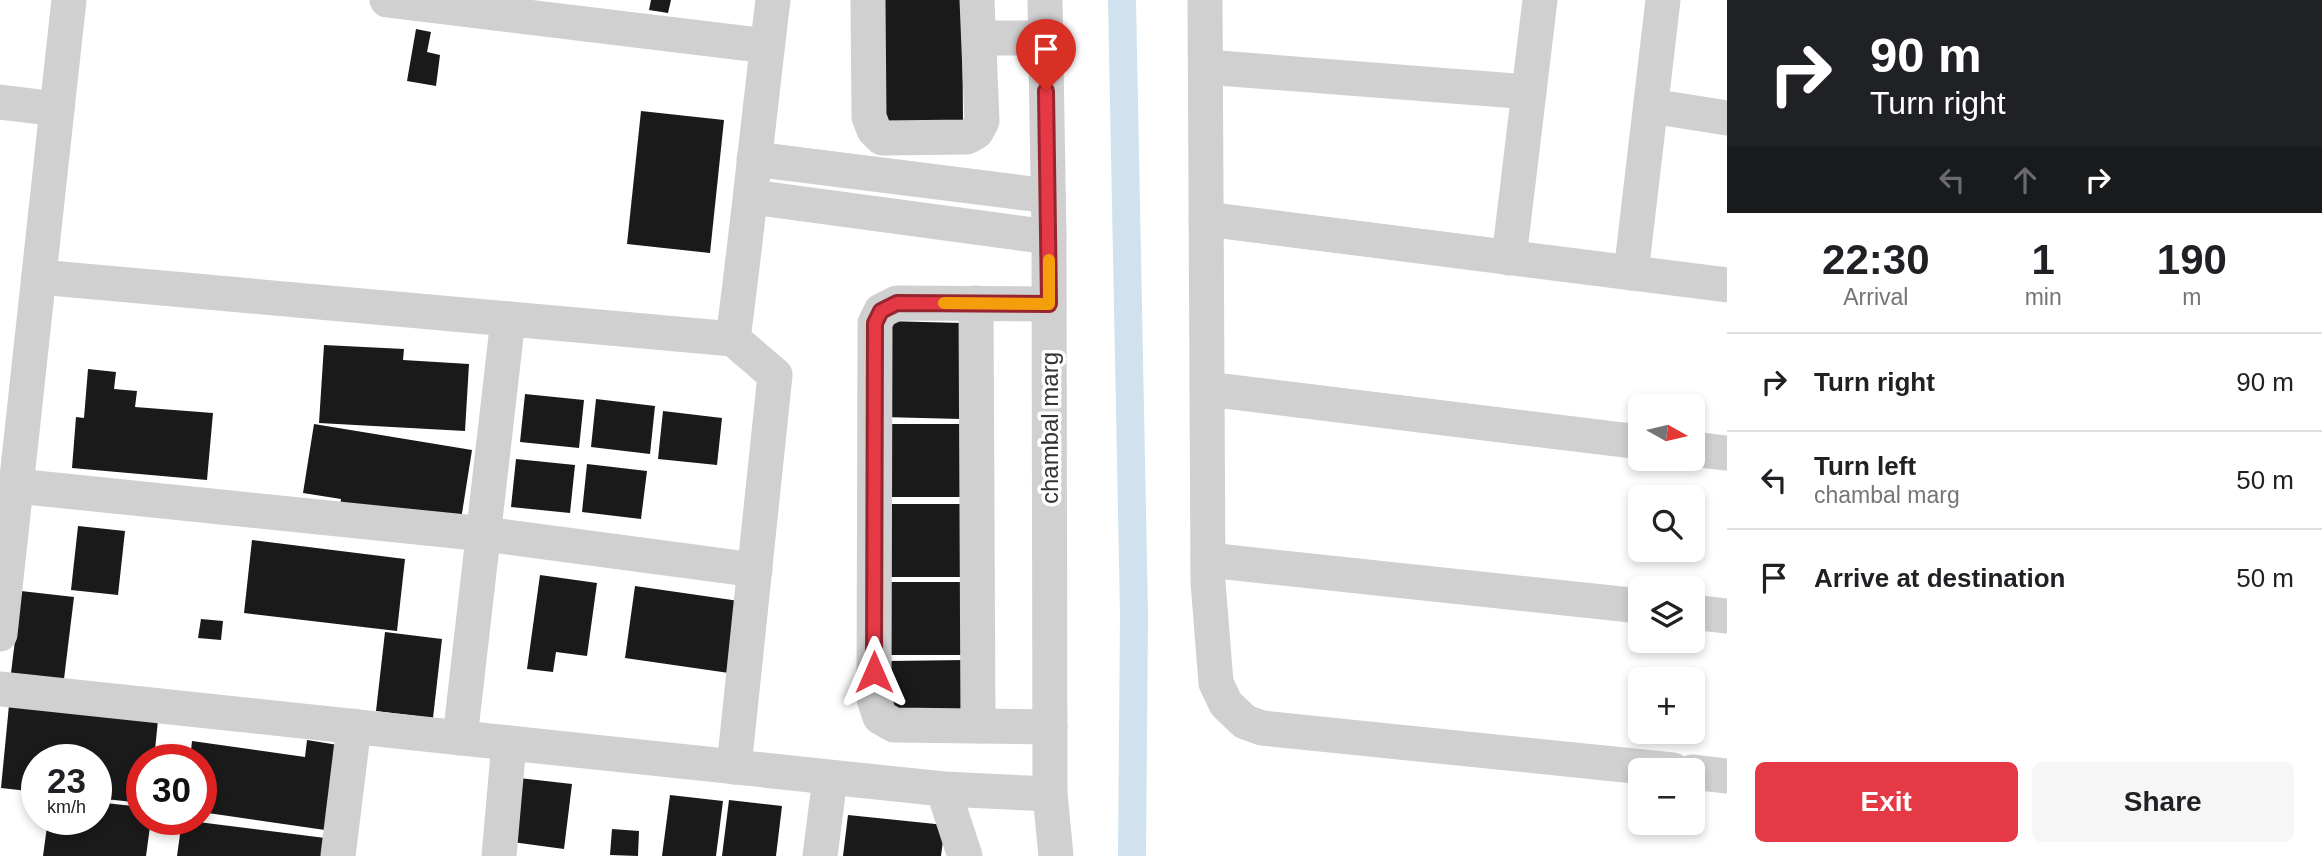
<!DOCTYPE html>
<meta charset="utf-8">
<style>
body{margin:0;font-family:Helvetica,sans-serif;background:#f6f6f6;color:#202124;height:100vh;display:flex;flex-direction:column;font-size:26px;white-space:nowrap}
*{box-sizing:border-box;margin:0}
p{font-size:23px;color:#757577}
.icon{flex:none;width:38px;height:38px;fill:none;stroke:currentColor;stroke-width:2;stroke-linecap:round;stroke-linejoin:round}
.map{position:relative;flex:1;overflow:hidden}
.panel{display:flex;flex-direction:column;background:#fff;width:595px}
.panel>*{flex:none}
.hud{background:#202124;color:#fff;overflow:hidden}
.needle{width:46px;rotate:98deg}
.fabs{position:absolute;left:1628px;top:394px;display:grid;gap:14px}
.fabs a{display:grid;place-items:center;width:77px;height:77px;border-radius:10px;background:#fff;box-shadow:0 4px 10px #0003;font-size:35px}
.speed{position:absolute;left:21px;top:744px;display:flex;gap:14px;font-size:35px;font-weight:700;text-align:center}
.speed>*{display:grid;place-content:center;width:91px;height:91px;border-radius:50%;background:#fff;box-shadow:0 4px 10px #0003;line-height:1}
.speed small{font-size:18px;font-weight:400}
.speed .limit{border:10px solid #d22;background:#fff;color:#111}
.pin{position:absolute;display:grid;place-items:center;width:60px;height:60px;color:#fff;margin:-72px -30px;border-radius:50% 50% 50% 0;rotate:-45deg;box-shadow:0 0 7px #0007}
.pin .icon{rotate:45deg}
.me{position:absolute;width:77px;margin:-38px;rotate:0deg;stroke-linejoin:round;filter:drop-shadow(0 0 5px #0008)}
.turn{display:flex;align-items:center;gap:24px;height:147px;padding:0 28px;font-size:32px}
.turn .icon{width:91px;height:91px;stroke-width:2.5}
.turn b{display:block;font-size:49px;line-height:60px}
.lanes{display:flex;align-items:center;height:66px;padding:0 28px;background:#0003;justify-content:center;gap:35px;direction:ltr}
.lanes .off{opacity:.35}
.eta{display:flex;justify-content:space-evenly;align-items:center;height:119px;text-align:center}
.eta b{font-size:42px;font-weight:800;line-height:49px}
.button{display:flex;gap:14px;margin-top:auto;padding:14px 28px}
.button a{flex:1;height:80px;border-radius:10px;background:#e63946;color:#fff;font-size:28px;font-weight:800;line-height:80px;text-align:center}
.button a+a{background:#f6f6f6;color:#202124}
ul{padding:0;list-style:none}
li{display:flex;align-items:center;gap:21px;height:98px;padding:0 28px;border-top:2px solid #e0e0e0}
li div{flex:1}
li b{display:block;font-size:26px}
li em{font-style:normal}
main{display:flex;flex:1;min-height:0}
.map>svg:first-child{display:block}
.lines{fill:none;stroke-linecap:round;stroke-linejoin:round}
.canal{stroke:#cfe2ee;stroke-width:28}
.building{fill:#1a1a1a}
.minor{stroke:#d0d0d0;stroke-width:35}
.route-casing{stroke:#96252e;stroke-width:18}
.route{stroke:#e63946;stroke-width:12}
.slow{stroke:#f59e0b;stroke-width:12}
.labels{text-anchor:middle;dominant-baseline:central;stroke-width:7;stroke-linejoin:round;paint-order:stroke}
.street-label{font-size:24px;fill:#333;stroke:#fff}
</style>
<main>
<div class="map">
<svg width="1727" height="856" viewBox="0 0 1727 856">
<rect width="100%" height="100%" fill="#fff"/>
<g class="lines">
<!-- canal -->
<path class="canal" d="M 1122,0 L 1134,614 L 1132,856"/>
</g>
<!-- building -->
<g class="building">
<path d="M 651,0 L 671,0 L 668,13 L 649,10 Z"/>
<path d="M 879,0 L 962,0 L 963,123 L 880,124 Z"/>
<path d="M 416,29 L 431,32 L 427,52 L 440,55 L 436,86 L 407,81 Z"/>
<path d="M 641,111 L 724,120 L 710,253 L 627,244 Z"/>
<path d="M 884,321 L 963,323 L 961,419 L 882,417 Z"/>
<path d="M 324,345 L 404,349 L 403,360 L 469,364 L 465,431 L 319,423 Z"/>
<path d="M 88,369 L 116,372 L 114,389 L 137,391 L 135,407 L 213,413 L 207,480 L 72,468 L 76,417 L 84,418 Z"/>
<path d="M 525,394 L 584,400 L 579,448 L 520,442 Z"/>
<path d="M 596,399 L 655,406 L 650,454 L 591,447 Z"/>
<path d="M 663,411 L 722,418 L 717,465 L 658,459 Z"/>
<path d="M 314,424 L 472,450 L 460,526 L 340,506 L 341,499 L 303,493 Z"/>
<path d="M 887,424 L 964,424 L 964,497 L 886,497 Z"/>
<path d="M 516,459 L 575,465 L 570,513 L 511,507 Z"/>
<path d="M 587,464 L 647,471 L 641,519 L 582,512 Z"/>
<rect x="890" y="504" width="78" height="73"/>
<path d="M 78,526 L 125,531 L 118,595 L 71,590 Z"/>
<path d="M 252,540 L 405,559 L 397,631 L 244,613 Z"/>
<path d="M 540,575 L 597,583 L 587,656 L 556,652 L 553,672 L 527,669 Z"/>
<path d="M 891,582 L 970,582 L 969,655 L 891,655 Z"/>
<path d="M 635,586 L 739,601 L 729,673 L 625,658 Z"/>
<path d="M 21,591 L 74,597 L 64,679 L 11,673 Z"/>
<path d="M 201,619 L 223,621 L 221,640 L 198,638 Z"/>
<path d="M 385,632 L 442,639 L 433,718 L 376,711 Z"/>
<path d="M 966,660 L 966,718 L 889,719 L 889,661 Z"/>
<path d="M 9,705 L 158,720 L 154,760 L 142,760 L 142,803 L 96,798 L 96,760 L 37,760 L 37,792 L 1,788 Z"/>
<path d="M 307,740 L 338,745 L 325,830 L 201,812 L 201,760 L 190,760 L 192,741 L 305,757 Z"/>
<path d="M 519,778 L 572,784 L 564,849 L 512,842 Z"/>
<path d="M 670,795 L 723,801 L 716,856 L 662,856 Z"/>
<path d="M 729,800 L 782,806 L 776,856 L 722,856 Z"/>
<path d="M 96,802 L 142,807 L 142,819 L 151,819 L 146,856 L 43,856 L 48,819 L 96,819 Z"/>
<path d="M 848,815 L 945,825 L 941,856 L 843,856 Z"/>
<path d="M 182,820 L 325,838 L 323,856 L 177,856 Z"/>
<path d="M 612,829 L 639,831 L 638,856 L 610,855 Z"/>
</g>
<g class="lines">
<!-- minor -->
<g class="minor">
<path d="M 387,0 L 767,46"/>
<path d="M 868,0 L 869,117 L 874,130 L 882,138 L 967,137 L 976,132 L 982,121 L 977,0"/>
<path d="M 1045,0 L 1049,237 L 1050,794 L 1056,856"/>
<path d="M 1205,0 L 1208,582 L 1216,683 L 1226,704 L 1245,722 L 1262,728 L 1673,770"/>
<path d="M 979,38 L 1045,38"/>
<path d="M 1206,67 L 1529,92"/>
<path d="M 0,102 L 57,109 L 0,634"/>
<path d="M 1651,106 L 1727,118"/>
<path d="M 57,109 L 69,0"/>
<path d="M 754,159 L 1048,196"/>
<path d="M 752,197 L 1049,237"/>
<path d="M 1206,219 L 1727,285"/>
<path d="M 1509,258 L 1540,0"/>
<path d="M 1631,273 L 1663,0"/>
<path d="M 39,277 L 733,339"/>
<path d="M 976,303 L 978,726"/>
<path d="M 1049,304 L 897,303 L 881,311 L 875,323 L 874,699 L 880,717 L 894,725 L 1050,727"/>
<path d="M 1207,389 L 1640,442"/>
<path d="M 1692,449 L 1727,453"/>
<path d="M 16,486 L 485,534 L 755,570"/>
<path d="M 1208,560 L 1640,606"/>
<path d="M 1692,612 L 1727,616"/>
<path d="M 0,689 L 943,789 L 965,856"/>
<path d="M 460,738 L 508,319"/>
<path d="M 734,767 L 775,375 L 733,339 C 748,226 759,113 773,0"/>
<path d="M 1692,772 L 1727,776"/>
<path d="M 943,789 L 1050,794"/>
<path d="M 338,856 L 354,726"/>
<path d="M 499,856 L 509,743"/>
<path d="M 820,856 L 830,778"/>
</g>
</g>
<g class="lines">
<defs>
<path id="route" d="M 874,672 L 875,323 L 881,311 L 897,303 L 1049,304 L 1046,91"/>
</defs>
<!-- route casing -->
<use href="#route" class="route-casing"/>
<!-- route -->
<use href="#route" class="route"/>
<!-- slow -->
<path class="slow" d="M 944,303 L 1049,304 L 1049,260"/>
</g>
<g class="labels">
<!-- street labels -->
<g class="street-label">
<text transform="translate(1049 428) rotate(-90)">chambal marg</text>
</g>
</g>
</svg>
<div class="fabs">
<a><svg class="needle" viewBox="-14 -14 28 28"><path d="M0-13l5 13h-10z" fill="#e53935"/><path d="M0 13l5-13h-10z" fill="#757577"/></svg></a>
<a><svg class="icon" aria-label="search" viewBox="0 0 24 24"><circle cx="10" cy="10" r="6"/><path d="M15 15l6 6"/></svg></a>
<a><svg class="icon" aria-label="layers" viewBox="0 0 24 24"><path d="M12 4l9 5-9 5-9-5zM3 14l9 5 9-5"/></svg></a>
<a>+</a>
<a>−</a>
</div>
<div class="speed"><div>23<small>km/h</small></div><div class="limit">30</div></div>
<div class="pin" style="left:1046px;top:91px;background:#d93025"><svg class="icon" aria-label="arrive" viewBox="0 0 24 24"><path d="M6 21V4h12l-3 4 3 4H6"/></svg></div>
<svg class="me" style="left:874px;top:672px" viewBox="-20 -20 40 40"><path d="M0-17L14 15 0 8-14 15z" fill="#e63946" stroke="#fff" stroke-width="4"/></svg>
</div>
<section class="panel">
<div class="hud">
<div class="turn"><svg class="icon" aria-label="right" viewBox="0 0 24 24"><path d="M7 20v-9h11M14 6l5 5-5 5"/></svg><div><b>90 m</b>Turn right</div></div>
<div class="lanes"><svg class="icon off" aria-label="left" viewBox="0 0 24 24"><path d="M17 20v-9H6M10 6l-5 5 5 5"/></svg><svg class="icon off" aria-label="ahead" viewBox="0 0 24 24"><path d="M12 20V5M6 11l6-6 6 6"/></svg><svg class="icon" aria-label="right" viewBox="0 0 24 24"><path d="M7 20v-9h11M14 6l5 5-5 5"/></svg></div>
</div>
<div class="eta">
<div><b>22:30</b><p>Arrival</p></div>
<div><b>1</b><p>min</p></div>
<div><b>190</b><p>m</p></div>
</div>
<ul>
<li><svg class="icon" aria-label="right" viewBox="0 0 24 24"><path d="M7 20v-9h11M14 6l5 5-5 5"/></svg><div><b>Turn right</b></div><em>90 m</em></li>
<li><svg class="icon" aria-label="left" viewBox="0 0 24 24"><path d="M17 20v-9H6M10 6l-5 5 5 5"/></svg><div><b>Turn left</b><p>chambal marg</p></div><em>50 m</em></li>
<li><svg class="icon" aria-label="arrive" viewBox="0 0 24 24"><path d="M6 21V4h12l-3 4 3 4H6"/></svg><div><b>Arrive at destination</b></div><em>50 m</em></li>
</ul>
<div class="button"><a>Exit</a><a>Share</a></div>
</section>
</main>
